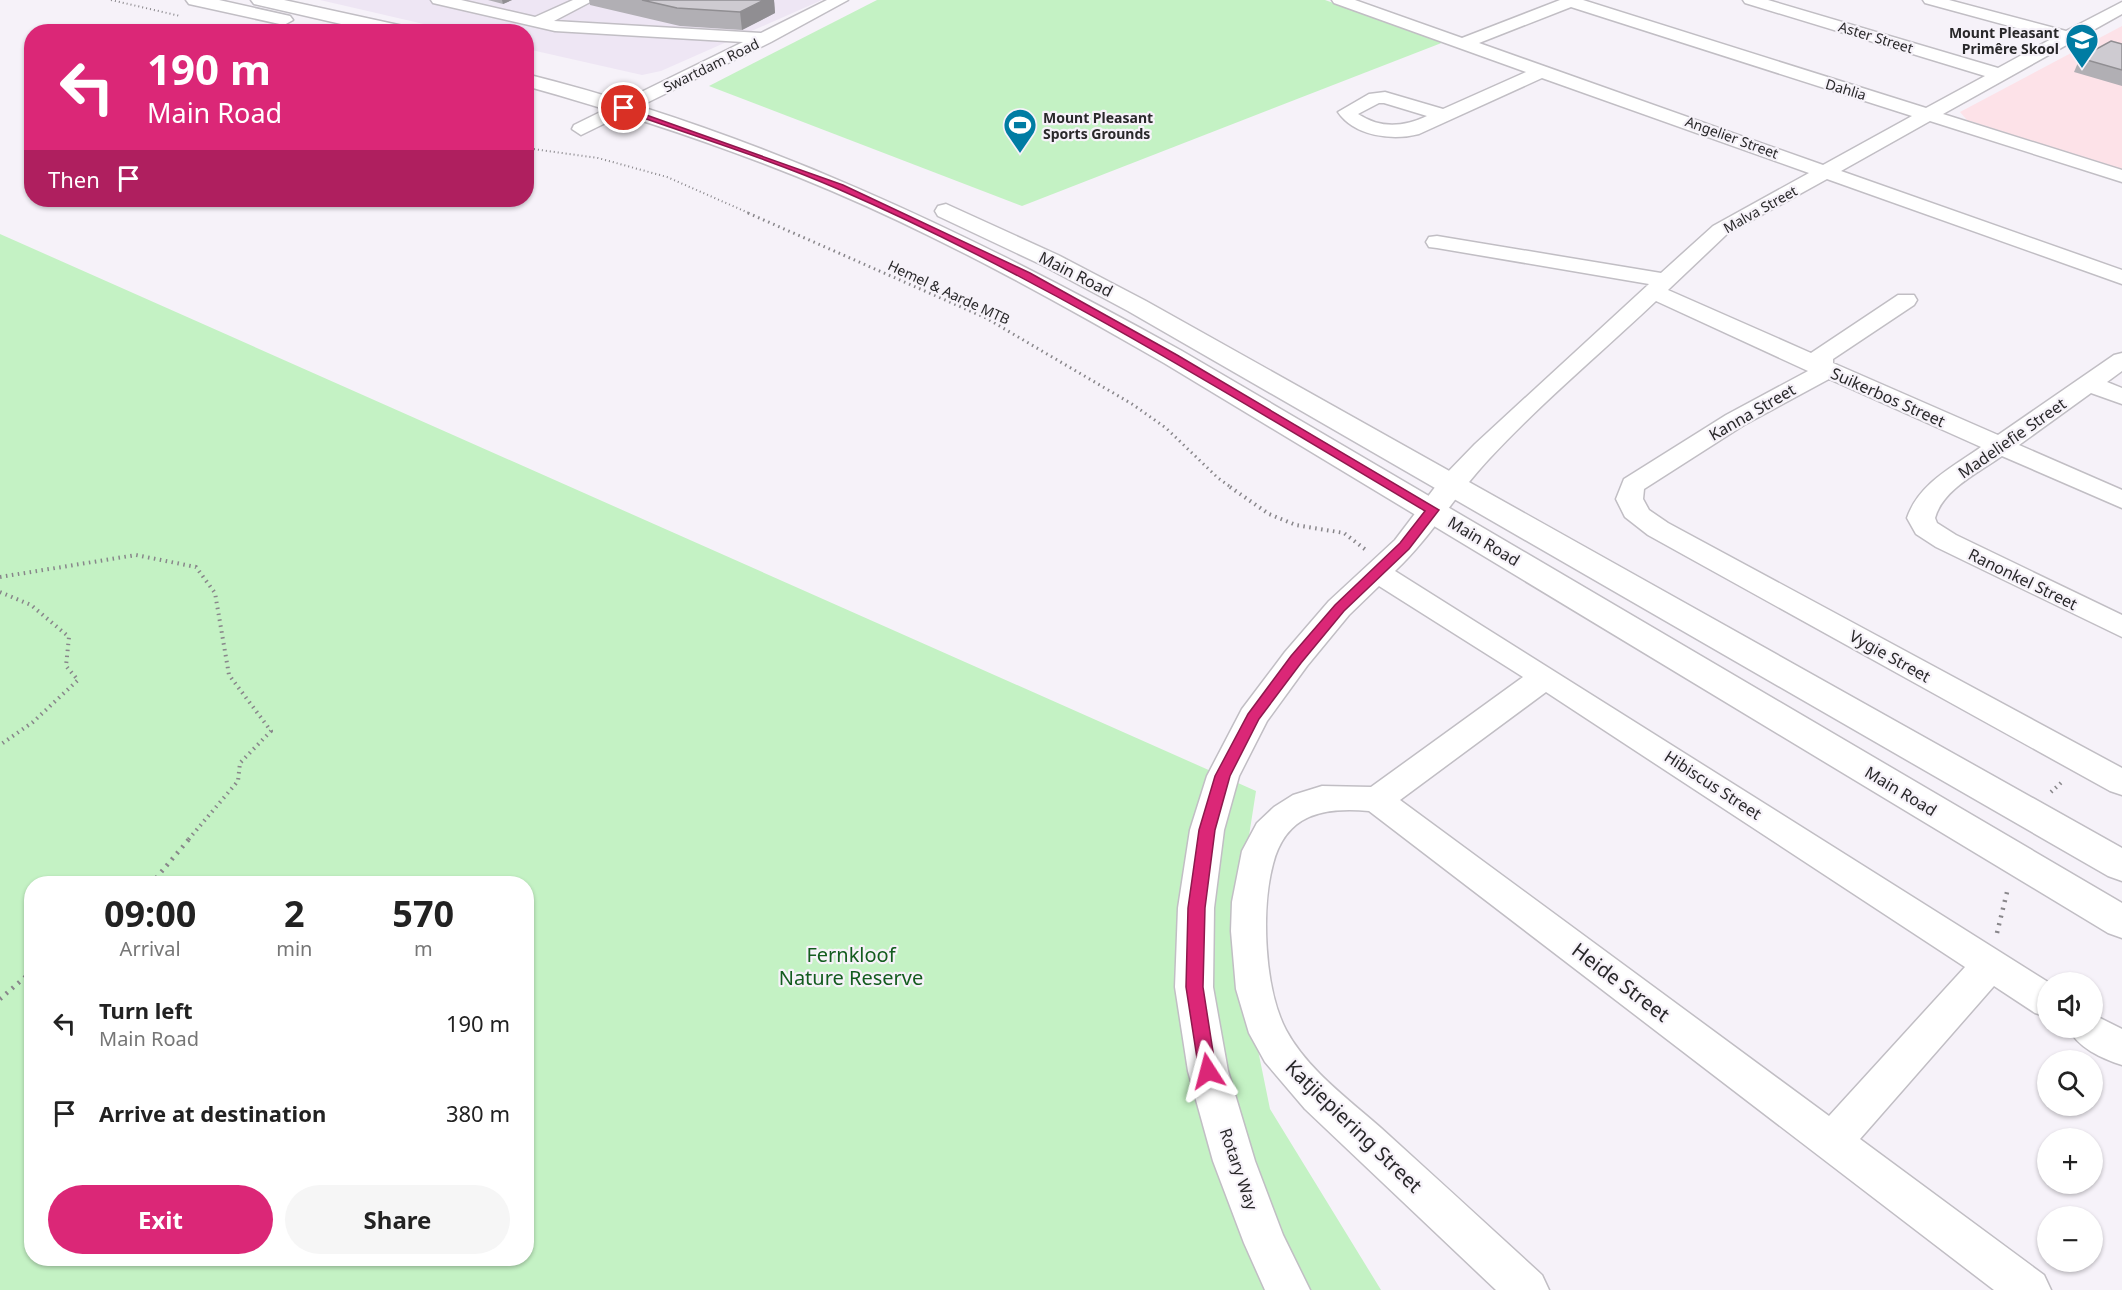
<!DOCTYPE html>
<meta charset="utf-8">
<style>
body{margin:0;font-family:"Noto Sans",sans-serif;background:#f6f6f6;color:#222;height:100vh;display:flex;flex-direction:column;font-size:22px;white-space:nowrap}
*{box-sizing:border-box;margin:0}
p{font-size:20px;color:#767676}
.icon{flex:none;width:33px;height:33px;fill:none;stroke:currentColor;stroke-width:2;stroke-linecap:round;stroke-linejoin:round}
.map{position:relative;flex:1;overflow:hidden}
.details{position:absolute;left:24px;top:876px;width:510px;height:390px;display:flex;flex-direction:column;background:#fff;border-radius:24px;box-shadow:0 2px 4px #0004}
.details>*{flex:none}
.top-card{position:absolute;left:24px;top:24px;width:510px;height:183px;border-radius:24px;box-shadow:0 2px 4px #0004;background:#db2777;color:#fff;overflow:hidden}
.buttons{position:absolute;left:2037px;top:972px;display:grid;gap:12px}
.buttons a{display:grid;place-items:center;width:66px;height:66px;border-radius:50%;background:#fff;box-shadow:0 2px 4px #0004;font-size:30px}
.pin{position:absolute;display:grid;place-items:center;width:51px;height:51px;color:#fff;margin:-26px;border:3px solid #fff;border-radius:50%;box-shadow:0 2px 6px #0007}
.me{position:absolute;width:66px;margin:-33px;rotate:351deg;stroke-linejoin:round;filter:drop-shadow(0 0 4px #0008)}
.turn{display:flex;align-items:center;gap:21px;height:126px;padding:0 24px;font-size:27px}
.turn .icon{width:78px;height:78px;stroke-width:2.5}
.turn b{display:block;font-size:42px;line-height:51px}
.then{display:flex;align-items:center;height:57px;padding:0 24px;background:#0003;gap:12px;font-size:22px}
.eta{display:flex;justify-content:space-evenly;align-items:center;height:102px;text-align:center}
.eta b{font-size:36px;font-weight:700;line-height:42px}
.cta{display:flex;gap:12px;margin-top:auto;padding:12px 24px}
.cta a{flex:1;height:69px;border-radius:36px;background:#db2777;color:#fff;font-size:24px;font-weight:700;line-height:69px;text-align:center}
.cta a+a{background:#f6f6f6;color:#222}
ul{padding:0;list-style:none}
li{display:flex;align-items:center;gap:18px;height:90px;padding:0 24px}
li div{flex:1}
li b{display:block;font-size:22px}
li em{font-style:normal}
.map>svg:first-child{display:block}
.built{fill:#eee6f4}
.education{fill:#fde2e8}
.green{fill:#c4f2c4;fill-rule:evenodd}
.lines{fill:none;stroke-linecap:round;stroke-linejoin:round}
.minor-casing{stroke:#c1bec4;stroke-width:3}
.major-casing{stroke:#c1bec4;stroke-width:3}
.path-far3{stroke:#88868a;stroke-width:2;stroke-dasharray:1 3;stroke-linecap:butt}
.path-far2{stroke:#88868a;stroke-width:3;stroke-dasharray:1.5 4;stroke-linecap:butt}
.path-far1{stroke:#88868a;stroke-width:4;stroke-dasharray:1.5 4.5;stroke-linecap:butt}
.path{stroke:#88868a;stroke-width:4.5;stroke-dasharray:2 6;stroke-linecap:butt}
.minor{fill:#fff;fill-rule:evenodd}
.major{fill:#fff;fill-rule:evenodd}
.wall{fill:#b1afb4}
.shaded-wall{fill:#908e92}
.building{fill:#cecbd1;stroke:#908e92;stroke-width:1.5}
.route{fill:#db2777;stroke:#8e194d;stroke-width:1.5}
.labels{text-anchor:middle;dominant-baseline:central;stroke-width:4.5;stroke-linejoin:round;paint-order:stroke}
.far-poi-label{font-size:14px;font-weight:bold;fill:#29282a;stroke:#f6f2f9;text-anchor:end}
.far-street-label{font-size:14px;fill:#29282a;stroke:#f6f2f9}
.street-label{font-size:16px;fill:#29282a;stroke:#f6f2f9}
.near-park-label{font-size:20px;fill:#135c1e;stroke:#f6f2f9}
.near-street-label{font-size:20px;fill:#29282a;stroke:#f6f2f9}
</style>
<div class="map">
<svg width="2122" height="1290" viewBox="0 0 2122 1290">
<rect width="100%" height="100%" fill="#f6f2f9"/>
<!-- built -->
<path class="built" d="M 320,0 L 822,0 L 661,71 L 642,75 L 527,49 L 526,32 L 454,31 Z"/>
<!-- education -->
<path class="education" d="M 2122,26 L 2122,170 L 1967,120 L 1960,112 Z"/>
<!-- green -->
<g class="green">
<path d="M 877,0 L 1325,0 L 1444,42 L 1022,206 L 709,86 Z"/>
<path d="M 0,234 L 1256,791 L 1234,932 L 1270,1109 L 1381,1290 L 0,1290 ZM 32,884 L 526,884 L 526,1258 L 32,1258 Z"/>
</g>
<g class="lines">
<defs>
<g id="minor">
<path d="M 431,0 L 461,0 L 535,17 L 573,0 L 594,0 L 554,21 L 761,33 L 827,0 L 848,0 L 771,42 L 581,135 L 572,129 L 574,125 L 743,42 L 555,31 L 433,3 Z"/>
<path d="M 1332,0 L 1355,0 L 1462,38 L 1560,0 L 1583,0 L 1926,108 L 1985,76 L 1745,3 L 1743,0 L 1768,0 L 1998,68 L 2053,38 L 1925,3 L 1923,0 L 1949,0 L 2066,31 L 2122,2 L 2122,14 L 1943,114 L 2122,170 L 2122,182 L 1930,121 L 1841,171 L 2122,270 L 2122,284 L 1827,179 L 1727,234 L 1668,290 L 1811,353 L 1898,295 L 1914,295 L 1917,300 L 1914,305 L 1833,359 L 1833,363 L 1998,435 L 2114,355 L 2122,353 L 2122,371 L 2107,382 L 2122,388 L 2122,404 L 2091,393 L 2019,445 L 2122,490 L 2122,508 L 2002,456 C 1978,473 1943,489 1935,518 L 1937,523 L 1956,535 L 2122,615 L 2122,637 L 1936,547 L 1916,534 L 1907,518 C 1919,483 1953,467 1981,447 L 1829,379 L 1744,425 L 1644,489 L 1643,499 L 1649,510 L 1668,523 L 2122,768 L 2122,795 L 2110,791 L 1648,535 L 1625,517 L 1616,499 L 1624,479 L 1726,415 L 1808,371 L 1656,301 C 1601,353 1541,403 1489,459 C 1456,494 1431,537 1395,571 L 2048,982 L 2048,1017 L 2035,1013 L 1994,986 L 1860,1139 L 2044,1275 L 2051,1290 L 1994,1290 L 1369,811 C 1323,807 1286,814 1273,864 C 1261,909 1264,988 1286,1030 C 1307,1069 1348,1099 1381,1128 C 1435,1177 1489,1226 1542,1275 L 1549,1290 L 1496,1290 L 1305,1109 L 1265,1062 L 1249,1033 L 1236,989 L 1231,931 L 1232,902 L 1242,851 L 1257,823 L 1274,807 L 1293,795 L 1322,786 L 1371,787 L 1523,677 L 1379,586 L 1349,615 L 1307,666 L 1267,721 L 1239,776 L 1224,830 L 1214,908 L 1213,987 L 1228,1071 L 1255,1161 L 1283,1235 L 1310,1290 L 1265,1290 L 1244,1243 L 1213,1161 L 1188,1071 L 1175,987 L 1178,908 L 1190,830 L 1207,776 L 1242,709 L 1285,652 L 1329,601 L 1395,540 L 1442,478 L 1475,444 L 1649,284 L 1437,248 L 1429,247 L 1426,242 L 1429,237 L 1437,236 L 1661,273 L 1713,226 L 1809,173 L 1542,78 L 1419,134 C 1392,141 1354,136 1338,112 L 1369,94 L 1385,92 L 1443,109 L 1526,72 L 1334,3 ZM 1571,7 L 1912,116 L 1823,165 L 1479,43 ZM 1379,103 L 1384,103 L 1427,116 C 1403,127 1381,129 1358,114 ZM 1546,692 L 1965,967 L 1829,1116 L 1400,800 Z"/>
<path d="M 2092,1014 L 2122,1029 L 2122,1065 C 2103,1059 2076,1047 2069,1028 L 2092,1028 Z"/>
</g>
<g id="major">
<path d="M 186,0 L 219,0 L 290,16 L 293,20 L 284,25 L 189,4 Z"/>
<path d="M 251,0 L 284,0 L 403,26 L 412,32 L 376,32 L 254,4 Z"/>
<path d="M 526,74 C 761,133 972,234 1182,351 L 2122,903 L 2122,938 L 2108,933 L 1164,363 C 1056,301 947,240 832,191 C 733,149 630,115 526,86 Z"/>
<path d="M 946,204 L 1058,255 L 1146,301 L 2122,848 L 2122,881 L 2108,876 L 1128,311 L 1042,265 L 938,216 L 935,211 L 938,206 Z"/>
</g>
</defs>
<!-- minor casing -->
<use href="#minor" class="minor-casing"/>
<!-- major casing -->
<use href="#major" class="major-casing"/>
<!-- path-far3 -->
<g class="path-far3">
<path d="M 111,0 L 180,16"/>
<path d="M 526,148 L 598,158 L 667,177 L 751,214"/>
</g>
<!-- path-far2 -->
<path class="path-far2" d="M 748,213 L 986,318 L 1132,404 L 1166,428 L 1218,478 L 1232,488"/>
<!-- path-far1 -->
<g class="path-far1">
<path d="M 1230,487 L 1269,514 L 1296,525 L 1344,533 L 1366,550"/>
<path d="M 0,577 L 136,555 L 196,567 L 215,593 L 229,675 L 271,731 L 240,763 L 238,781 L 188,840"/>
<path d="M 0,592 L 31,605 L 69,637 L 66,666 L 78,680 L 33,722 L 0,745"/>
<path d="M 2051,792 L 2063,781"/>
</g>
<!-- path -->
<g class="path">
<path d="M 151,884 L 190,838"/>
<path d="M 1997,933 L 2008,888"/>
<path d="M 0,999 L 32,971"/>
</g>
<!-- minor -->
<use href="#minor" class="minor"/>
<!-- major -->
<use href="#major" class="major"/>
</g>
<!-- wall -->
<g class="wall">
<path d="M 488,0 L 512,0 L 503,4 Z"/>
<path d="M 589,0 L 774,0 L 775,13 L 742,30 L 680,26 L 590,5 Z"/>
<path d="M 2122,44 L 2122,86 L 2074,72 L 2080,58 Z"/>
</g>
<!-- shaded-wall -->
<g class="shaded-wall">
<path d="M 502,0 L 512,0 L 503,4 Z"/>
<path d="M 764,0 L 774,0 L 775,13 L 742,30 L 740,12 Z"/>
</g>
<!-- building -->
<g class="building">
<path d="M 642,0 L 764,0 L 740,12 L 677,8 Z"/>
<path d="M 2111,41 L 2122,44 L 2122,70 L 2080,58 Z"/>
</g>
<!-- route -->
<path class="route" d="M 621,106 L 843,185 L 1030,273 L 1177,355 L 1439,510 L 1409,549 L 1344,611 L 1301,663 L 1259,719 L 1230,776 L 1215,830 L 1205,908 L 1203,987 L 1216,1071 L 1214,1076 L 1208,1079 L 1201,1076 L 1199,1071 L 1186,987 L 1188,908 L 1199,830 L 1215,776 L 1248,714 L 1291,656 L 1335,605 L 1400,543 L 1425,511 C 1233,397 1043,278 838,189 C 767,158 693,136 621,110 Z"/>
<!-- icons -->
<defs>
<symbol id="school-pin" viewBox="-11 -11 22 30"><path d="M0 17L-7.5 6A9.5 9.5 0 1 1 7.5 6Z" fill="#007ca3" stroke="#f6f2f9"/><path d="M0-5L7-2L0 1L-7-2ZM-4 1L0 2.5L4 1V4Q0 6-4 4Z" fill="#fff"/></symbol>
<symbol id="stadium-pin" viewBox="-11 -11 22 30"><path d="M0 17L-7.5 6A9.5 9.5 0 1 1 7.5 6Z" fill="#007ca3" stroke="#f6f2f9"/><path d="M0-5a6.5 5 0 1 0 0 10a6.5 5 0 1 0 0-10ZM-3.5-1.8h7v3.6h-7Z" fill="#fff"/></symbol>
</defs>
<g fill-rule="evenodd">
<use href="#school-pin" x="2063" y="21" width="38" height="52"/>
<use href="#stadium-pin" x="1001" y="106" width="38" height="52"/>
</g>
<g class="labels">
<!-- far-poi labels -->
<g class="far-poi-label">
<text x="2059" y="32">Mount Pleasant<tspan x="2059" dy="16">Primêre Skool</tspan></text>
<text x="1043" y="117" text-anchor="start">Mount Pleasant<tspan x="1043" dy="16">Sports Grounds</tspan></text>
</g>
<!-- far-street labels -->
<g class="far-street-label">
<text transform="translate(1876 37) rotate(17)">Aster Street</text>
<text transform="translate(711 65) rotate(-26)">Swartdam Road</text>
<text transform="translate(1846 89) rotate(17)">Dahlia</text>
<text transform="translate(1732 137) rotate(20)">Angelier Street</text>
<text transform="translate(1760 209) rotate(-29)">Malva Street</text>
<text transform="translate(949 292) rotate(25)">Hemel &amp; Aarde MTB</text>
</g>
<!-- street labels -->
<g class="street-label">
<text transform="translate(1076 274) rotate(27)">Main Road</text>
<text transform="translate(1888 397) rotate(24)">Suikerbos Street</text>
<text transform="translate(1752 412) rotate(-30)">Kanna Street</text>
<text transform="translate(2012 438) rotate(-35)">Madeliefie Street</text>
<text transform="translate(1484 541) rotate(31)">Main Road</text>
<text transform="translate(2023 579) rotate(26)">Ranonkel Street</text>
<text transform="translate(1890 656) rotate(29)">Vygie Street</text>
<text transform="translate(1713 785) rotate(33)">Hibiscus Street</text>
<text transform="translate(1901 791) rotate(31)">Main Road</text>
<text transform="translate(1239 1169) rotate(71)">Rotary Way</text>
</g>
<!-- near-park labels -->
<g class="near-park-label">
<text x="851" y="954">Fernkloof<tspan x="851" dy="23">Nature Reserve</tspan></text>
</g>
<!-- near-street labels -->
<g class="near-street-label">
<text transform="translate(1621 982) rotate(37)">Heide Street</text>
<text transform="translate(1354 1126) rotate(44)">Katjiepiering Street</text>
</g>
</g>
</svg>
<div class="buttons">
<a><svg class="icon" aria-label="sound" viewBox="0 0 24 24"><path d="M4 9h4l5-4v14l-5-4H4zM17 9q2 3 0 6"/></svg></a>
<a><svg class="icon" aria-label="search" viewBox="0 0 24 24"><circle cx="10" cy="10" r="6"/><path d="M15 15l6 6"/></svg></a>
<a>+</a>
<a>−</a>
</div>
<div class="pin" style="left:624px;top:108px;background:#d93025"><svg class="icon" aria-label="arrive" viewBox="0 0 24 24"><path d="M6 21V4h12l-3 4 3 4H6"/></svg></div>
<svg class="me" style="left:1208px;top:1071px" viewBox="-20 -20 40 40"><path d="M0-17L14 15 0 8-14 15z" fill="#db2777" stroke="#fff" stroke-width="4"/></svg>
<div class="top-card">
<div class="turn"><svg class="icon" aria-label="left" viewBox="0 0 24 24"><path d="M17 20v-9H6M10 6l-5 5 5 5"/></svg><div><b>190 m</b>Main Road</div></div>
<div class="then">Then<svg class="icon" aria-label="arrive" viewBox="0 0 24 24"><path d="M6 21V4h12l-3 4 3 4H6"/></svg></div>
</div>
<section class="details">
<div class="eta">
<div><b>09:00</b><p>Arrival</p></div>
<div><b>2</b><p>min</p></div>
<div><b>570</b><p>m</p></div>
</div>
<ul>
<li><svg class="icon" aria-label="left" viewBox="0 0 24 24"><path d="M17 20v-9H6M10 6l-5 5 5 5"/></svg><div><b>Turn left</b><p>Main Road</p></div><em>190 m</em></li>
<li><svg class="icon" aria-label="arrive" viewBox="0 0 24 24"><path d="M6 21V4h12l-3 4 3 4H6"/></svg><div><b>Arrive at destination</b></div><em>380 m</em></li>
</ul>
<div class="cta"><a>Exit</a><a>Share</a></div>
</section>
</div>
